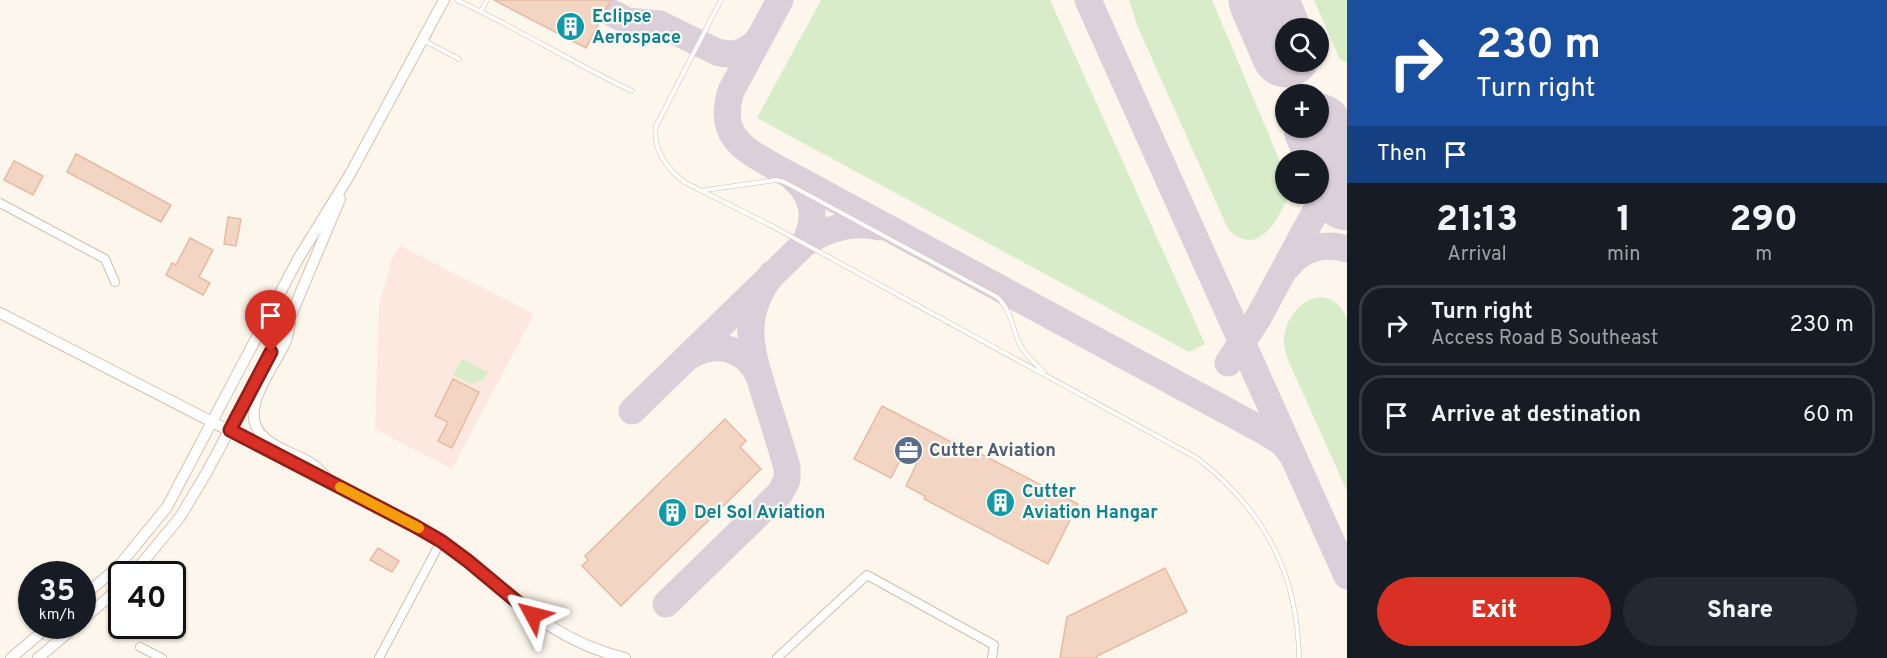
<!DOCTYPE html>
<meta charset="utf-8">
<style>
body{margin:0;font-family:Overpass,sans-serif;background:#242831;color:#f1f3f6;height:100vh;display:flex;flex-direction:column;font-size:22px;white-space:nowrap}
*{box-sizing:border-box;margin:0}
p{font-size:20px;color:#9ea1a6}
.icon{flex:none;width:33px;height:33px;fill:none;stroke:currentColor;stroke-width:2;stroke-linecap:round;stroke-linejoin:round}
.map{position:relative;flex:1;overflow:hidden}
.side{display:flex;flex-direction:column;background:#171b24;width:540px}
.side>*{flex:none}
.banner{background:#1a4fa0;color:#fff;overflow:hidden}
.buttons{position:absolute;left:1275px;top:18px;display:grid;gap:12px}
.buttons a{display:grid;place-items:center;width:54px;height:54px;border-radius:50%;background:#171b24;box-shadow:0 2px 4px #0004;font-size:30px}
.speed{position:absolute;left:18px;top:561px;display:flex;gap:12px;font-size:30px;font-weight:700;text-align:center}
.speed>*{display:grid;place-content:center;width:78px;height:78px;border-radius:50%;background:#171b24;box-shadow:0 2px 4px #0004;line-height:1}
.speed small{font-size:15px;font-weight:400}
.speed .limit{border:3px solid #111;border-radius:9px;background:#fff;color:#111}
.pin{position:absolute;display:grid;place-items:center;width:51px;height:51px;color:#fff;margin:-62px -26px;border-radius:50% 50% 50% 0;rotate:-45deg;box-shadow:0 0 6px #0007}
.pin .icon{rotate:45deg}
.me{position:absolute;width:66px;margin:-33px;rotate:308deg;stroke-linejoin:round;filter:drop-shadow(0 0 4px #0008)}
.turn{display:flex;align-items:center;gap:21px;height:126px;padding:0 30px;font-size:27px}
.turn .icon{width:78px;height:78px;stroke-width:2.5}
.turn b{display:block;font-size:42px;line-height:51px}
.then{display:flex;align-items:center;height:57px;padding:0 30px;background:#0003;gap:12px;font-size:22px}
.eta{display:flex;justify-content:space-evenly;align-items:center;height:102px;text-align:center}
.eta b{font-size:36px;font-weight:800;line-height:42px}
.primary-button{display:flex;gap:12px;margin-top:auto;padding:12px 30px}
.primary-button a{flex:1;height:69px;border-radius:36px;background:#d93025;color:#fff;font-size:24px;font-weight:800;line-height:69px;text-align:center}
.primary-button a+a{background:#242831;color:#f1f3f6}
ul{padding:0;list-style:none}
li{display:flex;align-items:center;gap:18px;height:81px;margin:0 12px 9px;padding:0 18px;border:3px solid #363941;border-radius:24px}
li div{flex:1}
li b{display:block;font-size:22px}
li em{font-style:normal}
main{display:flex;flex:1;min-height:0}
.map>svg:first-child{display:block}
.commercial{fill:#fde8e0}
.green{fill:#d8ecc9}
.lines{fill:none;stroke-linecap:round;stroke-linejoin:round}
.taxiway{stroke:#dbcfda;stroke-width:27}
.runway{stroke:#dbcfda;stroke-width:69}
.building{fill:#f3d5c3;stroke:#e6bba3;stroke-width:1.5}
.lane-casing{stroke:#d1beb0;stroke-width:5}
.street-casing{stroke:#d1beb0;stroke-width:10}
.secondary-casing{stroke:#d6c0b0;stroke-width:12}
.lane{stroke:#fff;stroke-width:4}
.street{stroke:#fff;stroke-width:8}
.secondary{stroke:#fff;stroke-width:10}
.route-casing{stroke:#8d1f18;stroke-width:15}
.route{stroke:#d93025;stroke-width:10}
.slow{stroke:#f59e0b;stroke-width:10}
.labels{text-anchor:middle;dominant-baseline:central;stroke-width:4.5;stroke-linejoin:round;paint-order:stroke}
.culture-label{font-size:18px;font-weight:bold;fill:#0d838f;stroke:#fffaf3;text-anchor:start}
.service-label{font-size:18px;font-weight:bold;fill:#4e5e75;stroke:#fffaf3;text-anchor:start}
</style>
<main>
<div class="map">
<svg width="1347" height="658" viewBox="0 0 1347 658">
<rect width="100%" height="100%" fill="#fdf6ec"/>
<!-- commercial -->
<path class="commercial" d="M 400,246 L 534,314 L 452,469 L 375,429 L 379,306 L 392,258 Z"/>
<!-- green -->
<g class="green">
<path d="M 821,0 L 1050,0 L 1205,344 L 1189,352 L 757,118 Z"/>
<path d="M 1129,0 L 1212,0 L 1285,173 L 1286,194 L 1290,194 C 1278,218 1259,260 1228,229 L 1137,25 Z"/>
<path d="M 1314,0 L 1347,0 L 1347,63 L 1339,58 Z"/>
<path d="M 1320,297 C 1335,299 1341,305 1347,319 L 1347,491 L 1288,360 C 1286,353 1283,345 1284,337 C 1287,317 1300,300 1320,297 Z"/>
<path d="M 462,359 L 488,372 L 484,379 L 471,384 L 453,375 Z"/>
</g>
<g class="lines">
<!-- taxiway -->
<g class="taxiway">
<path d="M 780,0 L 731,91 C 717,136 743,149 777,168 L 1262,430 L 1283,443 L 1293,456"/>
<path d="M 1088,0 L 1347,576"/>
<path d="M 612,13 L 627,21 L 660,24 L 717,52 C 733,57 747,53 758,40"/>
<path d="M 793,178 C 815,196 817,220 804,244"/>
<path d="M 1288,266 C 1303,248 1325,242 1347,249"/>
<path d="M 690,356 C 715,340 745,348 758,374"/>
<path d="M 1228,363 L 1257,320 L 1347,153"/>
<path d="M 632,411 L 804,244 C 826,228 853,221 880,227"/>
<path d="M 666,604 L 780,493 L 787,480 L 787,467 C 780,444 773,420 765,396 C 751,350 739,317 772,274"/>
</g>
<!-- runway -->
<g class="runway">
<path d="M 1263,0 L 1286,53"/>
<path d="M 1318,128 L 1347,196"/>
</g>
</g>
<!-- building -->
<g class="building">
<path d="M 494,0 L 611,0 L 586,48 Z"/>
<path d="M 76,154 L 171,205 L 161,222 L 67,172 Z"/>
<path d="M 14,161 L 43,176 L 33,195 L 4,180 Z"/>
<path d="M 228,217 L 241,219 L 236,246 L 224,244 Z"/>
<path d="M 190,238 L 213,250 L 199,277 L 210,283 L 203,295 L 166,275 L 172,263 L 176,265 Z"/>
<path d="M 453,379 L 479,392 L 452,448 L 438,441 L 448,422 L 435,416 Z"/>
<path d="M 882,406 L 953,443 L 954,440 L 1078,504 L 1048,564 L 924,499 L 925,496 L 906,486 L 918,461 L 904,453 L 891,478 L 854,459 Z"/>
<path d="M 725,419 L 746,441 L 740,447 L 761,469 L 621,606 L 582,566 L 588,560 L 585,556 Z"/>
<path d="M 378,548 L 399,561 L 392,572 L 370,560 Z"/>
<path d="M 1165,568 L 1187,612 L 1097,656 L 1097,658 L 1060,658 L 1067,617 Z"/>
</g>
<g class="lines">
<defs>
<g id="lane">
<path d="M 457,0 C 517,28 573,63 632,91"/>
<path d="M 721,0 L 656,126 C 652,149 668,171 686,183 L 772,226 L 1197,458 C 1264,510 1298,573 1299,658"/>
<path d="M 481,11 L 487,0"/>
<path d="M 423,40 L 459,59"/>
<path d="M 705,190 L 776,180 L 782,181 L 790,185 L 997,297 C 1011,309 1012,327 1019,343 C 1025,354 1035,364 1044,372"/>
</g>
<g id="street">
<path d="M 0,203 L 105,259 L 115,282"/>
<path d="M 140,647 L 162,658"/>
<path d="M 379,658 L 441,541"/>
<path d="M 777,658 L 867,575 L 994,645 L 992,658"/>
</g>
<g id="secondary">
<path d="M 0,313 L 415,526 C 434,537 452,548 469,562 C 521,604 557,642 625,658"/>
<path d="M 290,324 C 288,330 288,337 285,343 C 273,369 234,414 266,439 C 285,455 308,455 325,476"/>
<path d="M 133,574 L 180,517 L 207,472 L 292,313 L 340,199"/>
<path d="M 82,597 L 118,567 L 167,507 L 298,259 L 349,176 L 444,0"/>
<path d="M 82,620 L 122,586"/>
<path d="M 11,658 L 49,626"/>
<path d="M 38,658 L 76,626"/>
</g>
</defs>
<!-- lane casing -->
<use href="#lane" class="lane-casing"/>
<!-- street casing -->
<use href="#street" class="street-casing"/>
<!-- secondary casing -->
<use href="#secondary" class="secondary-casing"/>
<!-- lane -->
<use href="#lane" class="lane"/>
<!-- street -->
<use href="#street" class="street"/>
<!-- secondary -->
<use href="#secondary" class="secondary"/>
</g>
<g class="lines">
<defs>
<path id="route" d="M 271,352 L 230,430 L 415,526 L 441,541 L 468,561 L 533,615"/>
</defs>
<!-- route casing -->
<use href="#route" class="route-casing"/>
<!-- route -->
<use href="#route" class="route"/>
<!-- slow -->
<path class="slow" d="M 340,487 L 419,528"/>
</g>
<!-- icons -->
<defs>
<symbol id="building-disc" viewBox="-11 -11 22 22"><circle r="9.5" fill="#0f9aa8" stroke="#fffaf3"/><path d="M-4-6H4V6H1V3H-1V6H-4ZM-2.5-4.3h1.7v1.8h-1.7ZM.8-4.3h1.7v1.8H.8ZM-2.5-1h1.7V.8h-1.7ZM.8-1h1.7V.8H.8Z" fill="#fff"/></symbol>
<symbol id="office-disc" viewBox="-11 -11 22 22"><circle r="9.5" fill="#5c6f8a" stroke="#fffaf3"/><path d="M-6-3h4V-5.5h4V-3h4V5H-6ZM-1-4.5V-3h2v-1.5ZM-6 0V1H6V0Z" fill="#fff"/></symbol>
</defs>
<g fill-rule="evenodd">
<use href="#building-disc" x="554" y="10" width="33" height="33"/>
<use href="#office-disc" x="892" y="434" width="33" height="33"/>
<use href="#building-disc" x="984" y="486" width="33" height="33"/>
<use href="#building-disc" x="656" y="496" width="33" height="33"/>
</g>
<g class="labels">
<!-- culture labels -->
<g class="culture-label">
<text x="592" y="17">Eclipse<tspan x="592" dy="21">Aerospace</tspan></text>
<text x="1022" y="492">Cutter<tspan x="1022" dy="21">Aviation Hangar</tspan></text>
<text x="694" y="513">Del Sol Aviation</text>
</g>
<!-- service labels -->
<g class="service-label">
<text x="929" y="451">Cutter Aviation</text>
</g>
</g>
</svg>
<div class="buttons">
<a><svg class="icon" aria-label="search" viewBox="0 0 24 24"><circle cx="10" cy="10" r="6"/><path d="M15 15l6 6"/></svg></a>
<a>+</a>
<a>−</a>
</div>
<div class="speed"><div>35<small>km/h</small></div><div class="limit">40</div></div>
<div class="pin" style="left:271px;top:352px;background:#d93025"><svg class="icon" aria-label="arrive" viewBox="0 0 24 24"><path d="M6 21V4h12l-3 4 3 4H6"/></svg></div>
<svg class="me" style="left:533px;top:615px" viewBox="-20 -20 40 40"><path d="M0-17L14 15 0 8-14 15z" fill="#d93025" stroke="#fff" stroke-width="4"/></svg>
</div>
<section class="side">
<div class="banner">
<div class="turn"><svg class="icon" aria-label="right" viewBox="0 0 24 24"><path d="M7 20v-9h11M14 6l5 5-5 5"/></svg><div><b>230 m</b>Turn right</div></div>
<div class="then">Then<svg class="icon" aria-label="arrive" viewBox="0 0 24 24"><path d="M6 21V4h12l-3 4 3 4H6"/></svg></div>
</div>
<div class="eta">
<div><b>21:13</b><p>Arrival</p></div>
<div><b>1</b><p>min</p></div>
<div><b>290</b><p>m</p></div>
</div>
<ul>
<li><svg class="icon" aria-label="right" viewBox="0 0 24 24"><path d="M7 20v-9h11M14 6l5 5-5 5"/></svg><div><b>Turn right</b><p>Access Road B Southeast</p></div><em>230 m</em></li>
<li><svg class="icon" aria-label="arrive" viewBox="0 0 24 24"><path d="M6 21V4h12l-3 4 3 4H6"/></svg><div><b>Arrive at destination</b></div><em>60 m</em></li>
</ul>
<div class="primary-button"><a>Exit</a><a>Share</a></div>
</section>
</main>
